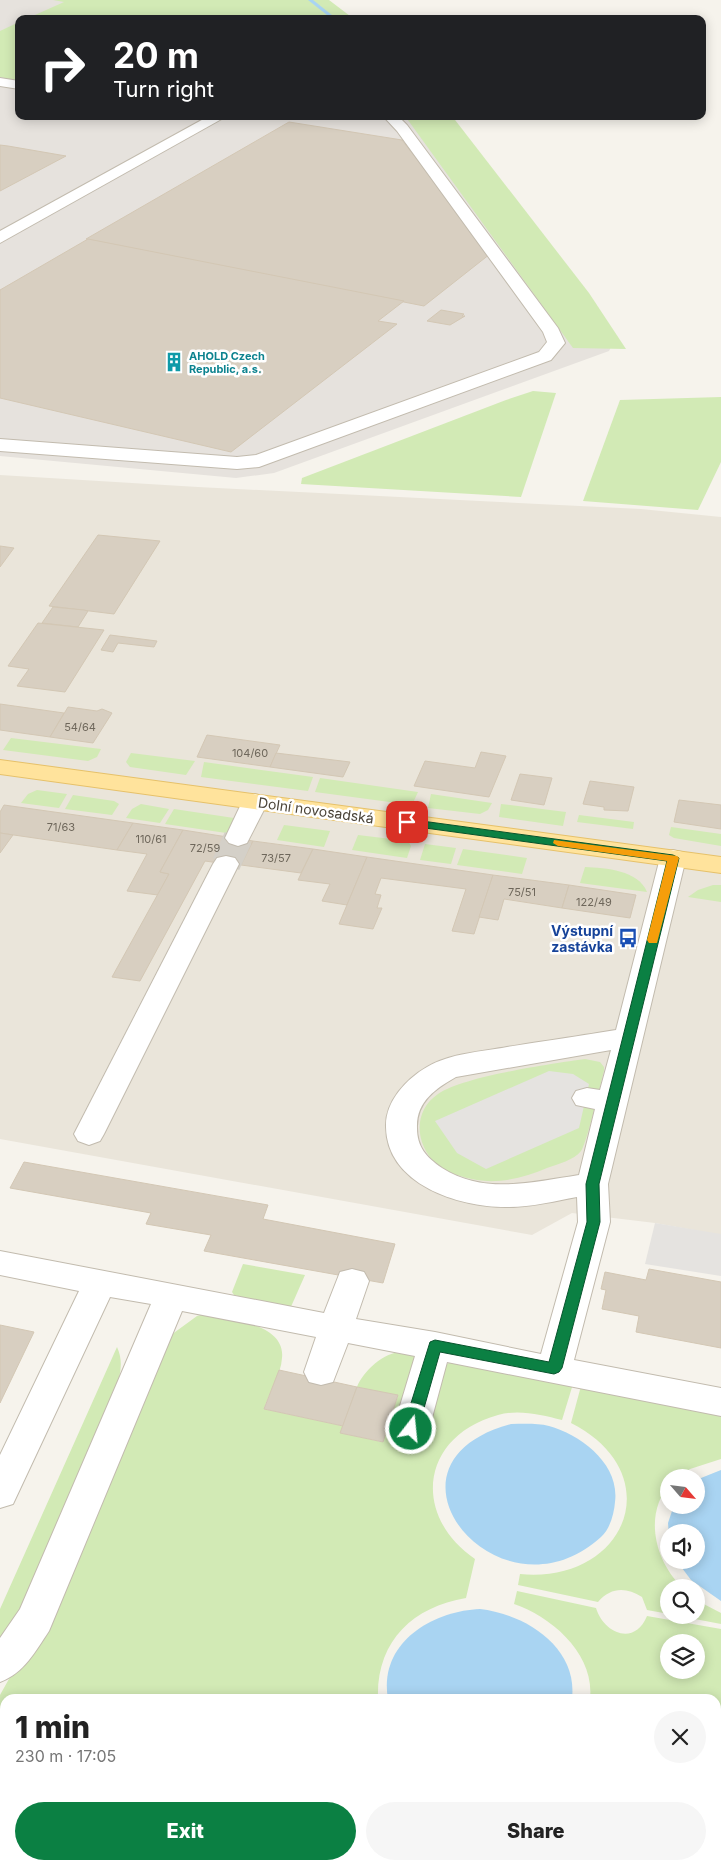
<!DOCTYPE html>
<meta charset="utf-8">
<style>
body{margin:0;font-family:Inter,sans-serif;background:#f6f6f6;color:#222;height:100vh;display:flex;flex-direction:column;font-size:19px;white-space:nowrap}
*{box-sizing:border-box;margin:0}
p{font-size:16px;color:#767676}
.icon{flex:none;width:28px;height:28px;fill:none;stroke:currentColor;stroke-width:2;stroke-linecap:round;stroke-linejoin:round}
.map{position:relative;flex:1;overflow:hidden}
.sheet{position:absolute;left:0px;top:1694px;width:721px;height:176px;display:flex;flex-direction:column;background:#fff;border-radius:15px 15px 0 0;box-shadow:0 2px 12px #0003}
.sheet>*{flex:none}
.top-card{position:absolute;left:15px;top:15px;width:691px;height:105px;border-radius:10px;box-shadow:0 2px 12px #0003;background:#202124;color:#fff;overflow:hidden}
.needle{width:32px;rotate:118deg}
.buttons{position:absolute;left:660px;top:1469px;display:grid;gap:10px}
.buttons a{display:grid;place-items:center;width:45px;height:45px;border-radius:50%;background:#fff;box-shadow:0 2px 12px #0003;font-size:25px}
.pin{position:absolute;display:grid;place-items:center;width:42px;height:42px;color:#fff;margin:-21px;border-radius:10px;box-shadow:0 2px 8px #0006}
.me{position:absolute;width:55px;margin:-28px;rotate:16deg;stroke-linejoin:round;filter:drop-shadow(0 0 4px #0008)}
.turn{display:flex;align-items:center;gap:18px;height:105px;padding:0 15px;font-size:22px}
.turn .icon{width:65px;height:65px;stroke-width:2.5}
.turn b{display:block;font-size:35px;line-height:42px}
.round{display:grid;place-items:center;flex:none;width:52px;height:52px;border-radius:26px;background:#f6f6f6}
.overview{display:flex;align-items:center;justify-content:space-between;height:85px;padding:0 15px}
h1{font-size:30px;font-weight:800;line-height:38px}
.cta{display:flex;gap:10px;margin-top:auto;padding:10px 15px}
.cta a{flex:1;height:58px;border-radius:30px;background:#0b8043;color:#fff;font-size:20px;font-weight:800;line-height:58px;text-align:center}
.cta a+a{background:#f6f6f6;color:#222}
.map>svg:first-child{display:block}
.residential{fill:#eae5da}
.industrial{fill:#e6e2dd}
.green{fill:#d2eab5;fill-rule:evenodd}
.parking{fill:#e5e3e0}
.water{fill:#a9d4f2}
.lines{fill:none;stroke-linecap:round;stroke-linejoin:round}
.stream{fill:#a9d4f2;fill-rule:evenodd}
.building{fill:#d8cfc1;stroke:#d3c7b4}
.minor-tunnel{stroke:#d4d0c8;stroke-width:29;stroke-dasharray:29 15;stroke-linecap:butt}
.minor-casing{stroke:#c2bbae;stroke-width:2}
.major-casing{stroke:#e6c16a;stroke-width:2}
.minor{fill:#fff;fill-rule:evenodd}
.major{fill:#ffe39c;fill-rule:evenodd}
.route{fill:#0b8043;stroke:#07532c}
.slow{fill:#f59e0b}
.labels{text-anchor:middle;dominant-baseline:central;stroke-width:5;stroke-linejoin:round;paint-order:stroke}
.far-culture-label{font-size:11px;font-weight:bold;fill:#0d838f;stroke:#fff;text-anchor:start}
.number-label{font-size:11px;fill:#6e675b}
.street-label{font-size:14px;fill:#4b4439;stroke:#fff}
.transit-label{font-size:14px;font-weight:bold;fill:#164399;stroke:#fff;text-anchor:end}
</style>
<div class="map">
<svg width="721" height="1869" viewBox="0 0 721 1869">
<rect width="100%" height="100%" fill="#f6f3ec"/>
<!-- residential -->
<path class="residential" d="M 0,475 L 198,487 L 641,509 L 721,517 L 721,1235 L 655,1223 L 572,1213 L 532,1235 L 0,1139 Z"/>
<!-- industrial -->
<path class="industrial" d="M 0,0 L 290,0 L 316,19 L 19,19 L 19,116 L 423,116 L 611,347 L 609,351 L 274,473 L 236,478 L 0,456 Z"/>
<!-- green -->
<g class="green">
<path d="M 53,0 L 329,0 L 354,19 L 26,19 L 64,2 Z"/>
<path d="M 19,22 L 19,81 L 0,77 L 0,31 Z"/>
<path d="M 405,116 L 452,116 L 589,293 L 626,349 L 573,348 Z"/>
<path d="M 533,391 L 556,393 L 521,497 L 301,484 L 302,478 L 506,400 Z"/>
<path d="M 721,397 L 721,462 L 698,510 L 583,501 L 620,400 Z"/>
<path d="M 11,738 L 101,749 L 97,757 L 88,761 L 3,750 Z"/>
<path d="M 131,753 L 195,761 L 186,775 L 130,767 L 126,762 Z"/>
<path d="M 204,762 L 313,777 L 308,791 L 201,777 Z"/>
<path d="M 320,778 L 418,792 L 412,805 L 315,792 Z"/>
<path d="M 37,790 L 67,794 L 59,808 L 21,803 L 28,794 Z"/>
<path d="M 431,794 L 492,803 L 488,810 L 480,814 L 428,808 Z"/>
<path d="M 73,795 L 114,801 L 119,804 L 112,815 L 65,809 Z"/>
<path d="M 141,804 L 169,809 L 160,823 L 126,818 L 132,809 Z"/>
<path d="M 501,804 L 566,812 L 563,826 L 499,817 Z"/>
<path d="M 174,809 L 234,818 L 236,820 L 233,834 L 165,824 Z"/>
<path d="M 579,815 L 634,822 L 633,829 L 577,822 Z"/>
<path d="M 284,825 L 330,831 L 324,847 L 277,840 Z"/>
<path d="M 671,827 L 721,834 L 721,846 L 674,838 L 669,835 Z"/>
<path d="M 358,835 L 408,841 L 411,846 L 407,858 L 352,850 Z"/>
<path d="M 425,844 L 456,848 L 451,864 L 420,860 Z"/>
<path d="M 463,849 L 527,858 L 522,874 L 457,865 Z"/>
<path d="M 585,867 C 606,868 638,870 647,892 L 580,883 Z"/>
<path d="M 713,885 L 721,885 L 721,902 L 688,897 L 698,890 Z"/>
<path d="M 585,1059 L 600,1062 L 604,1067 L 604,1071 C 600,1085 587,1143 581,1151 C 574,1160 558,1164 547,1168 C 526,1177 501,1184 477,1180 C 464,1178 444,1172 435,1163 C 415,1143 413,1111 438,1094 C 465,1076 550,1064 585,1059 Z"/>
<path d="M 243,1264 L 305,1275 L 290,1309 L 234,1295 L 232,1292 Z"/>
<path d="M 204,1314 C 227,1319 286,1323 282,1358 C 281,1375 269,1392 264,1409 L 343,1426 L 341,1433 L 382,1442 L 398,1396 L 357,1387 C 364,1369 390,1346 411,1353 C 420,1356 430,1366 438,1372 L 451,1361 L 573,1384 L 562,1420 C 542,1415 519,1409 498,1415 C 421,1436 411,1515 475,1559 L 466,1598 C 412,1607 376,1642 378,1699 L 5,1699 L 5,1742 L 0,1740 L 0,1695 L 14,1670 L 171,1335 L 197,1316 Z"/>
<path d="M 117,1347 C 124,1362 120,1375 116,1390 L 20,1617 L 0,1643 L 0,1609 Z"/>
<path d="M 581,1386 L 721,1413 L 721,1459 L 690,1469 L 678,1477 L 669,1478 C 669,1489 663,1492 659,1502 C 648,1531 660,1566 682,1587 L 669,1588 L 669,1614 L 647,1610 L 642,1597 C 626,1587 611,1587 598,1602 L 518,1585 L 520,1574 C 626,1584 671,1474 571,1423 Z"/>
<path d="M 517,1591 L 596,1608 C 604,1634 635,1646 647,1616 L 721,1629 L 721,1869 L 526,1869 L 510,1865 L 716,1865 L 716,1699 L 590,1699 C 595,1654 552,1617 514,1604 ZM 669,1642 L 696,1642 L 696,1670 L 669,1670 Z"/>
<path d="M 696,1600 L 721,1613 L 721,1624 L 674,1615 L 696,1615 Z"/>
</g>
<!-- parking -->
<g class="parking">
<path d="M 549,1071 L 573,1074 L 589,1084 L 579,1128 L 486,1169 L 457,1153 L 435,1121 Z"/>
<path d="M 655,1223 L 721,1234 L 721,1276 L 645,1264 Z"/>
</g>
<!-- water -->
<g class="water">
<path d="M 511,1424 C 523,1424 537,1423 549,1426 C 581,1435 620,1464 615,1502 C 614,1514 610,1529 601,1537 C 500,1629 362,1464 511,1424 Z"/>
<path d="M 721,1470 L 721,1601 L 691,1580 L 676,1560 L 696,1560 L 696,1532 L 669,1532 L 669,1536 L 668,1523 L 674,1505 L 696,1505 L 696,1480 Z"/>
<path d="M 480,1609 C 524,1614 578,1646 572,1699 L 388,1699 C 378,1643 432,1611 480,1609 Z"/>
</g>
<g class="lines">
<!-- stream -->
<path class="stream" d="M 308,0 L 313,0 L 337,19 L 332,19 Z"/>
</g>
<!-- building -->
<g class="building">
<path d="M 289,122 L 402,140 L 490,254 L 424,306 L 86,239 Z"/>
<path d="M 0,145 L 8,146 L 66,156 L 0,191 Z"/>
<path d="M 88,239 L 404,301 L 378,321 L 397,324 L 231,452 L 0,398 L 0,290 Z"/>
<path d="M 441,310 L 464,314 L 462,316 L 465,316 L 450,325 L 427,321 Z"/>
<path d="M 98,535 L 160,541 L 114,614 L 49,606 Z"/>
<path d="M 0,546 L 14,548 L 0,567 Z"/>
<path d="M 53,607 L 84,610 L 88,611 L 78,627 L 42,623 Z"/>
<path d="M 38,623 L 104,630 L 65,692 L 17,686 L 29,669 L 8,666 Z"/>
<path d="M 110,635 L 157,641 L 154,647 L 118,643 L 113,652 L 101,650 Z"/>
<path d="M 0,704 L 64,713 L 50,737 L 0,730 Z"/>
<path d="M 68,707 L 97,711 L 102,709 L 112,713 L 93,743 L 50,737 Z"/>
<path d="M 207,735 L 280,745 L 270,767 L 197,757 Z"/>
<path d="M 481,752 L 506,756 L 489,797 L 414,786 L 425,761 L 475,768 Z"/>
<path d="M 276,753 L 350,762 L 343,777 L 270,767 Z"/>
<path d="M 520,774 L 552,778 L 544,805 L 511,800 Z"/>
<path d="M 590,781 L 634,787 L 628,811 L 604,810 L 604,807 L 583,804 Z"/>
<path d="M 679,800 L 721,805 L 721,829 L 674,822 Z"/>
<path d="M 4,805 L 133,823 L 117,850 L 0,833 L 0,812 Z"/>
<path d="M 133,823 L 183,830 L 160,872 L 169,874 L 158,895 L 127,891 L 147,854 L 117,850 Z"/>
<path d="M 183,830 L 253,841 L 240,866 L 205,861 L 140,981 L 112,977 L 169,874 L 160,872 Z"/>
<path d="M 0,833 L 13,835 L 0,853 Z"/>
<path d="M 253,841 L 313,849 L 301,873 L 241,865 Z"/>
<path d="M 313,849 L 367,857 L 347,905 L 322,901 L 330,884 L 298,880 Z"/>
<path d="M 367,857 L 493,875 L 474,934 L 452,931 L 466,889 L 381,878 L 375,894 L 381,895 L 377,908 L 382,908 L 373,929 L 339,924 Z"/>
<path d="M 493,875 L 569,885 L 562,908 L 504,899 L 498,920 L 479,917 Z"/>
<path d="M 569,885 L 636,895 L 630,918 L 562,908 Z"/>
<path d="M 24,1162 L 268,1205 L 263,1219 L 395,1244 L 383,1283 L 204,1251 L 211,1235 L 146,1224 L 151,1213 L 10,1188 Z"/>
<path d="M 649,1269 L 721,1282 L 721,1348 L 636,1332 L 639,1316 L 602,1309 L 606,1290 L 601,1289 L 605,1272 L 646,1280 Z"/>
<path d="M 0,1325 L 34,1332 L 0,1403 Z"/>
<path d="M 279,1370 L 357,1387 L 343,1426 L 264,1409 Z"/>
<path d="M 357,1387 L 398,1395 L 383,1442 L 340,1433 Z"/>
</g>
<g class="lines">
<!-- minor-tunnel -->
<path class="minor-tunnel" d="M 226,864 L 238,838"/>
<defs>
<g id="minor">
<path d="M 0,78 L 19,81 L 19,89 L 0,86 Z"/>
<path d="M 209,116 L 227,116 L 0,243 L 0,231 Z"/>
<path d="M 383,116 L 398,116 L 407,125 L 558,328 L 565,343 L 551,360 L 259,467 L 237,469 L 0,451 L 0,439 L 237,457 L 256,455 L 539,352 L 547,342 L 543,332 L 397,131 Z"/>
<path d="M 255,794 L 264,797 L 268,802 L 247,843 L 238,846 L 229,843 L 225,838 L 242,802 L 246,797 Z"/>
<path d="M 673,850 L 682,852 L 686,858 L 608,1184 L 610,1222 L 574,1360 L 721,1388 L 721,1416 L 447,1362 L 429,1429 L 424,1439 L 411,1443 L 398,1439 L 393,1429 L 415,1356 L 348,1343 L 333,1382 L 321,1385 L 309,1382 L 304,1372 L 316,1337 L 182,1311 L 49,1631 C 35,1652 24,1673 0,1682 L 0,1638 L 20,1609 L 151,1304 L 110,1297 L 13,1504 L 0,1508 L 0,1455 L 79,1291 L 0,1275 L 0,1251 L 324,1313 L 340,1272 L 352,1269 L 364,1272 L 369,1281 L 356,1319 L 435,1332 L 541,1354 L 578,1222 L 577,1197 C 555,1201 532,1207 509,1207 C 460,1208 387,1185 386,1127 C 385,1102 406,1079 427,1067 C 451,1053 480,1052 507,1047 C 544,1041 580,1036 616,1030 L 660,858 L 664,852 ZM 611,1050 L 600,1090 L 587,1088 L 576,1091 L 572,1098 L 576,1105 L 595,1109 L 579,1175 C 533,1182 484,1195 442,1168 C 426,1157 417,1147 417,1128 C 416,1102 435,1089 456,1077 Z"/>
<path d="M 226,856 L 235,858 L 239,864 L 104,1134 L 100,1141 L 89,1145 L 78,1141 L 74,1134 L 213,864 L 217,858 Z"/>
<path d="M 3,1738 L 5,1739 L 5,1781 L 0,1783 L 0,1739 Z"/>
<path d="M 432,1865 L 489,1865 L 490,1869 L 433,1869 Z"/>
</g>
<path id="major" d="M 0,760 L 721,857 L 721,873 L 0,774 Z"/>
</defs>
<!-- minor casing -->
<use href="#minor" class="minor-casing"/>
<!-- major casing -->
<use href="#major" class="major-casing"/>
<!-- minor -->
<use href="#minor" class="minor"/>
<!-- major -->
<use href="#major" class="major"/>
</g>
<!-- route -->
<path class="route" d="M 407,819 L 673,855 L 679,858 L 599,1184 L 600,1222 L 562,1368 L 559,1372 L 554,1374 L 440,1352 L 418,1429 L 416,1433 L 405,1433 L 403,1429 L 430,1342 L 435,1340 L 549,1362 L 587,1222 L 586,1184 L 667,861 L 403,825 L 403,820 Z"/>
<!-- slow -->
<path class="slow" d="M 554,840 L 677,856 L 679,858 L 657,943 L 649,943 L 647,940 L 667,861 L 558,846 L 553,843 Z"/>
<!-- icons -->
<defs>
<symbol id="building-bare" viewBox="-9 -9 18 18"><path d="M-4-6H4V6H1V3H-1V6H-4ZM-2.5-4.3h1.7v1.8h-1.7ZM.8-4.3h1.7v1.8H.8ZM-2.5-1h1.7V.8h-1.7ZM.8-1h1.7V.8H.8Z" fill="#0f9aa8" stroke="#fff" stroke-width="2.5" paint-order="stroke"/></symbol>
<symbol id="bus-bare" viewBox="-9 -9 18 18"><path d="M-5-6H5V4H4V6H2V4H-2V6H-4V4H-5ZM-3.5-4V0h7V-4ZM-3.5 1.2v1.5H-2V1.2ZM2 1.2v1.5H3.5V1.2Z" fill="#1a4fb4" stroke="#fff" stroke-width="2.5" paint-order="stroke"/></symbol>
</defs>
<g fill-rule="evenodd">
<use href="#building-bare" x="160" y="348" width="28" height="28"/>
<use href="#bus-bare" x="614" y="924" width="28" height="28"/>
</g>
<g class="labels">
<!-- far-culture labels -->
<g class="far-culture-label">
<text x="189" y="356">AHOLD Czech<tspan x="189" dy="13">Republic, a.s.</tspan></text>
</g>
<!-- number labels -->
<g class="number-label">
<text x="80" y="727">54/64</text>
<text x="250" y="753">104/60</text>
<text x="61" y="827">71/63</text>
<text x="151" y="839">110/61</text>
<text x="205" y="848">72/59</text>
<text x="276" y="858">73/57</text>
<text x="522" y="892">75/51</text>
<text x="594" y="902">122/49</text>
</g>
<!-- street labels -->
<g class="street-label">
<text transform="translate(316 810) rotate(8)">Dolní novosadská</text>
</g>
<!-- transit labels -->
<g class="transit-label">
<text x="613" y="930">Výstupní<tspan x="613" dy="16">zastávka</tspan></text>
</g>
</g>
</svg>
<div class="buttons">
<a><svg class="needle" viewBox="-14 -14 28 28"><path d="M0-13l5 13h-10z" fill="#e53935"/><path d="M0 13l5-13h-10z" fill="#767676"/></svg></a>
<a><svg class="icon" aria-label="sound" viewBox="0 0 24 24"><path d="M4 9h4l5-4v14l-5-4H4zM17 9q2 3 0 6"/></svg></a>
<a><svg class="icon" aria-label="search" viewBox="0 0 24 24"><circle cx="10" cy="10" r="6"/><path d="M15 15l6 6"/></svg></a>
<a><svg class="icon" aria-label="layers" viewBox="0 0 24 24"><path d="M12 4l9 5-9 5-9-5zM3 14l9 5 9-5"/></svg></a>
</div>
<div class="pin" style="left:407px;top:822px;background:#d93025"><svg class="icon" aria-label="arrive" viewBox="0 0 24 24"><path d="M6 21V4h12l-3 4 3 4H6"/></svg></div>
<svg class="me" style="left:411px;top:1429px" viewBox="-20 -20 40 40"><circle r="17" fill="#0b8043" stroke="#fff" stroke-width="3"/><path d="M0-11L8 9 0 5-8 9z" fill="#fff"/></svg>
<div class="top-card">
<div class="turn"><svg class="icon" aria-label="right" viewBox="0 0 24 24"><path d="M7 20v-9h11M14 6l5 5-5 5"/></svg><div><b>20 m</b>Turn right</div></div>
</div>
<section class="sheet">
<div class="overview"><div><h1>1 min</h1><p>230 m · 17:05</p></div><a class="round"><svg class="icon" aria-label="close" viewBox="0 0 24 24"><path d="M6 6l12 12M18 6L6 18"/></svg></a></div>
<div class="cta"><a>Exit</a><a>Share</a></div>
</section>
</div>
